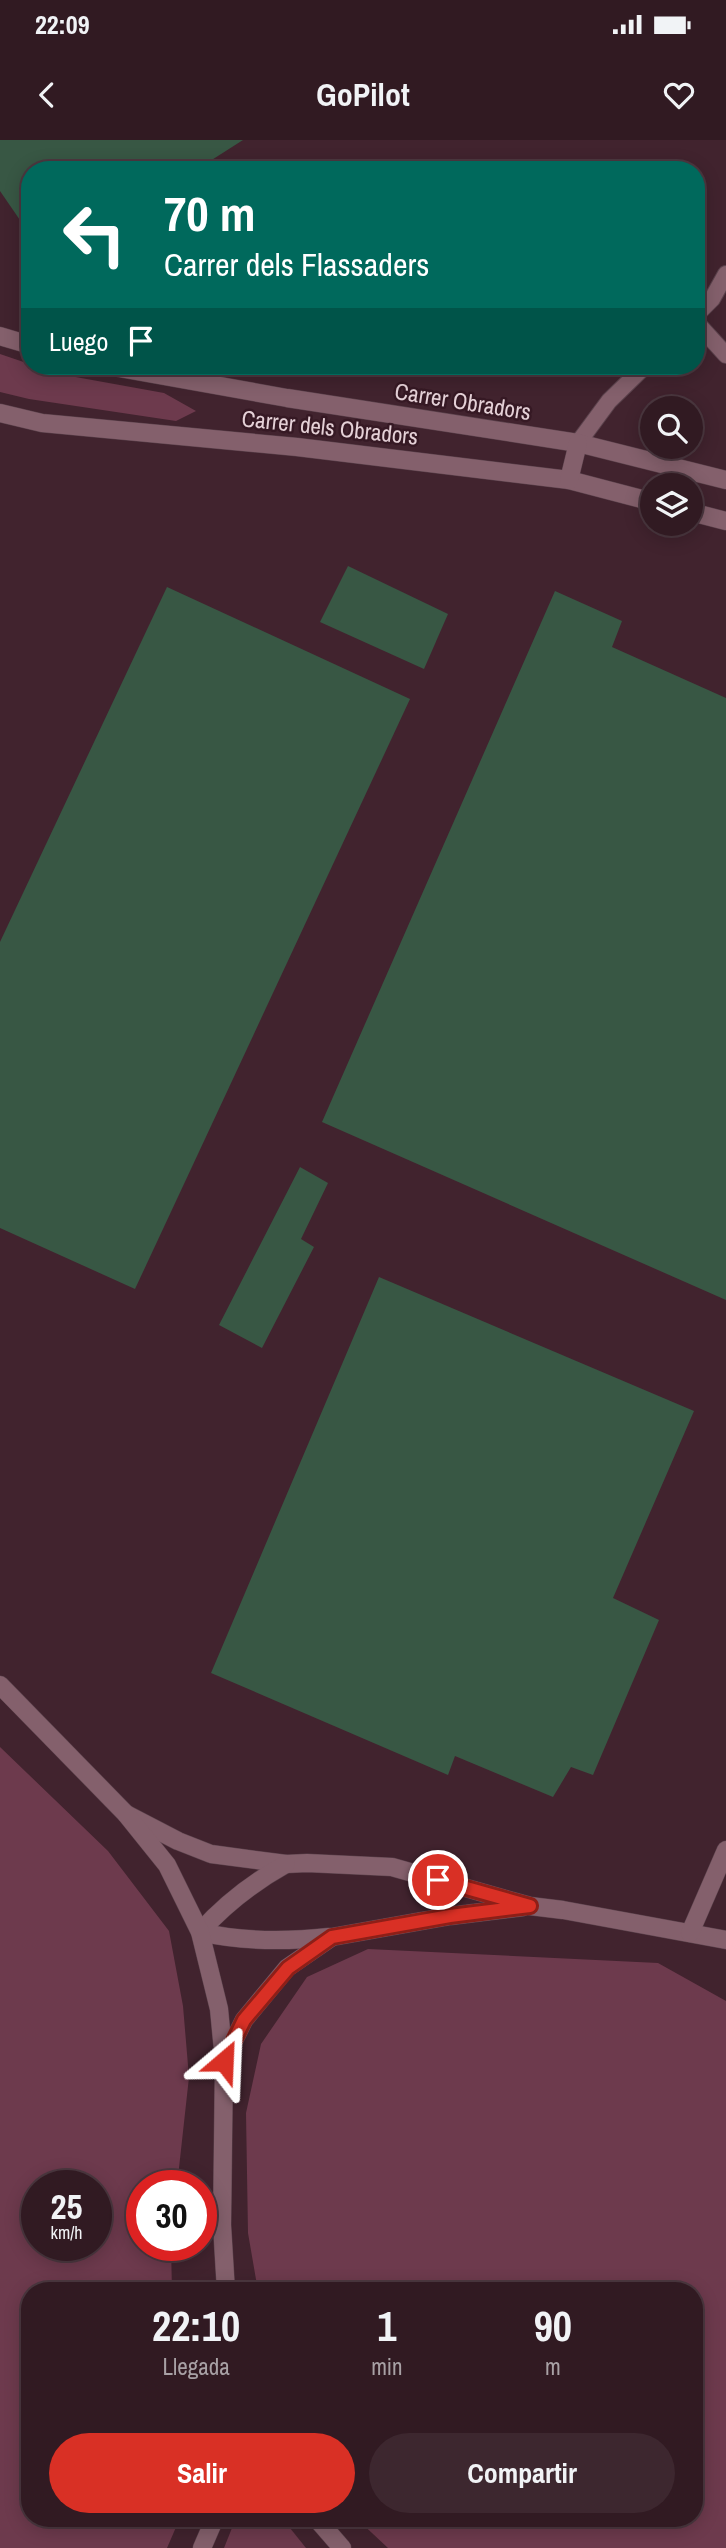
<!DOCTYPE html>
<html lang="es">
<style>
body{margin:0;font-family:"Archivo Narrow",sans-serif;background:#3d272f;color:#f1f3f6;height:100vh;display:flex;flex-direction:column;font-size:26px;white-space:nowrap}
*{box-sizing:border-box;margin:0}
p{font-size:23px;color:#a8a1a5}
.icon{flex:none;width:38px;height:38px;fill:none;stroke:currentColor;stroke-width:2;stroke-linecap:round;stroke-linejoin:round}
.map{position:relative;flex:1;overflow:hidden}
.drawer{position:absolute;left:21px;top:2142px;width:682px;height:245px;display:flex;flex-direction:column;background:#311a22;border-radius:28px;box-shadow:0 4px 18px #0003,0 0 0 2px #4c3840}
.drawer>*{flex:none}
.banner{position:absolute;left:21px;top:21px;width:684px;height:214px;border-radius:28px;box-shadow:0 4px 18px #0003,0 0 0 2px #4c3840;background:#00695c;color:#fff;overflow:hidden}
.controls{position:absolute;left:640px;top:256px;display:grid;gap:14px}
.controls a{display:grid;place-items:center;width:63px;height:63px;border-radius:50%;background:#311a22;box-shadow:0 4px 18px #0003,0 0 0 2px #4c3840;font-size:35px}
.speed{position:absolute;left:21px;top:2030px;display:flex;gap:14px;font-size:35px;font-weight:700;text-align:center}
.speed>*{display:grid;place-content:center;width:91px;height:91px;border-radius:50%;background:#311a22;box-shadow:0 4px 18px #0003,0 0 0 2px #4c3840;line-height:1}
.speed small{font-size:18px;font-weight:400}
.speed .limit{border:10px solid #d22;background:#fff;color:#111}
.pin{position:absolute;display:grid;place-items:center;width:60px;height:60px;color:#fff;margin:-30px;border:4px solid #fff;border-radius:50%;box-shadow:0 2px 7px #0007}
.me{position:absolute;width:77px;margin:-38px;rotate:26deg;stroke-linejoin:round;filter:drop-shadow(0 0 5px #0008)}
.turn{display:flex;align-items:center;gap:24px;height:147px;padding:0 28px;font-size:32px}
.turn .icon{width:91px;height:91px;stroke-width:2.5}
.turn b{display:block;font-size:49px;line-height:60px}
.then{display:flex;align-items:center;height:66px;padding:0 28px;background:#0003;gap:14px;font-size:26px}
.eta{display:flex;justify-content:space-evenly;align-items:center;height:119px;text-align:center}
.eta b{font-size:42px;font-weight:700;line-height:49px}
.button{display:flex;gap:14px;margin-top:auto;padding:14px 28px}
.button a{flex:1;height:80px;border-radius:42px;background:#d93025;color:#fff;font-size:28px;font-weight:700;line-height:80px;text-align:center}
.button a+a{background:#3d272f;color:#f1f3f6}
.status{display:flex;justify-content:space-between;align-items:center;height:49px;padding:0 35px;background:#311a22;direction:ltr}
.status svg{height:19px;fill:currentColor}
header{display:flex;justify-content:space-between;align-items:center;height:91px;padding:0 28px;background:#311a22;font-size:32px;font-weight:700}
.map>svg:first-child{display:block}
.green{fill:#6d3a4d;fill-rule:evenodd}
.building{fill:#385744}
.lines{fill:none;stroke-linecap:round;stroke-linejoin:round}
.lane-casing{stroke:#5b424c;stroke-width:18}
.street-casing{stroke:#5b424c;stroke-width:19}
.secondary-casing{stroke:#5b424c;stroke-width:19}
.lane{stroke:#84606c;stroke-width:16}
.street{stroke:#84606c;stroke-width:18}
.secondary{stroke:#84606c;stroke-width:18}
.route-casing{stroke:#8d1f18;stroke-width:18}
.route{stroke:#d93025;stroke-width:12}
.labels{text-anchor:middle;dominant-baseline:central;stroke-width:5;stroke-linejoin:round;paint-order:stroke}
.street-label{font-size:23px;fill:#e5d1d7;stroke:#361924}
</style>
<div class="status"><b>22:09</b><svg viewBox="0 0 49 12"><path d="M0 12V9h3v3zM5 12V6h3v6zM10 12V3h3v9zM15 12V0h3v12zM26 1h20v11H26zM47 4h2v5h-2z"/></svg></div>
<header><svg class="icon" aria-label="back" viewBox="0 0 24 24"><path d="M15 5l-7 7 7 7"/></svg>GoPilot<svg class="icon" aria-label="heart" viewBox="0 0 24 24"><path d="M12 20l-8-8c-3-5 5-10 8-4 3-6 11-1 8 4z"/></svg></header>
<div class="map">
<svg width="726" height="2408" viewBox="0 0 726 2408">
<rect width="100%" height="100%" fill="#41232e"/>
<!-- green -->
<g class="green">
<path d="M 0,214 L 59,234 L 164,253 L 196,271 L 176,281 L 29,259 L 0,252 Z"/>
<path d="M 0,1607 L 108,1711 L 169,1791 L 183,1866 L 189,1937 L 177,2046 L 142,2046 L 142,2105 L 171,2105 L 172,2151 L 30,2151 L 30,2378 L 180,2378 L 167,2408 L 0,2408 ZM 37,2046 L 96,2046 L 96,2105 L 37,2105 Z"/>
<path d="M 368,1809 L 658,1823 L 726,1861 L 726,2408 L 388,2408 L 356,2378 L 695,2378 L 695,2151 L 258,2151 L 248,2093 L 246,1973 L 261,1904 L 307,1837 Z"/>
<path d="M 236,2378 L 282,2378 L 306,2408 L 224,2408 Z"/>
</g>
<!-- building -->
<g class="building">
<path d="M 0,0 L 243,0 L 196,30 L 175,30 L 169,23 L 159,30 L 30,30 L 30,78 L 22,83 L 0,51 Z"/>
<path d="M 348,426 L 448,474 L 424,529 L 320,482 Z"/>
<path d="M 167,447 L 410,559 L 135,1149 L 0,1088 L 0,802 Z"/>
<path d="M 555,451 L 622,481 L 612,507 L 726,558 L 726,1160 L 322,982 Z"/>
<path d="M 300,1027 L 328,1043 L 301,1099 L 314,1107 L 262,1208 L 219,1185 Z"/>
<path d="M 379,1137 L 694,1271 L 613,1458 L 659,1480 L 593,1635 L 571,1627 L 553,1657 L 455,1616 L 448,1635 L 211,1533 Z"/>
</g>
<g class="lines">
<defs>
<g id="lane">
<path d="M 696,175 L 712,159 L 726,134"/>
<path d="M 696,182 L 726,215"/>
<path d="M 578,303 L 609,261 L 645,226"/>
</g>
<g id="street">
<path d="M 126,1674 L 178,1701 L 211,1714 L 286,1724 L 307,1723 L 392,1727 L 530,1766 L 563,1770 L 726,1800"/>
<path d="M 286,1724 C 252,1743 225,1764 200,1792 C 243,1802 284,1802 329,1797"/>
<path d="M 690,1793 L 726,1710"/>
<path d="M 224,1921 L 244,1880 L 287,1828 L 332,1797 L 450,1776 L 523,1767"/>
<path d="M 202,2408 L 215,2378"/>
</g>
<g id="secondary">
<path d="M 0,196 L 30,205"/>
<path d="M 108,226 L 287,258 L 578,303 L 726,340"/>
<path d="M 0,273 L 42,283 L 297,307 L 569,340 L 653,362"/>
<path d="M 569,340 L 578,303"/>
<path d="M 691,372 L 726,381"/>
<path d="M 0,1545 L 126,1674 L 167,1725 L 200,1792 L 219,1869 L 224,1921 L 222,2085 L 226,2151"/>
<path d="M 316,2378 L 342,2408"/>
</g>
</defs>
<!-- lane casing -->
<use href="#lane" class="lane-casing"/>
<!-- street casing -->
<use href="#street" class="street-casing"/>
<!-- secondary casing -->
<use href="#secondary" class="secondary-casing"/>
<!-- lane -->
<use href="#lane" class="lane"/>
<!-- street -->
<use href="#street" class="street"/>
<!-- secondary -->
<use href="#secondary" class="secondary"/>
</g>
<g class="lines">
<defs>
<path id="route" d="M 224,1921 L 244,1880 L 288,1828 L 332,1797 L 450,1776 L 530,1766 L 438,1740"/>
</defs>
<!-- route casing -->
<use href="#route" class="route-casing"/>
<!-- route -->
<use href="#route" class="route"/>
</g>
<g class="labels">
<!-- street labels -->
<g class="street-label">
<text transform="translate(463 261) rotate(9)">Carrer Obradors</text>
<text transform="translate(330 287) rotate(6)">Carrer dels Obradors</text>
</g>
</g>
</svg>
<div class="controls">
<a><svg class="icon" aria-label="search" viewBox="0 0 24 24"><circle cx="10" cy="10" r="6"/><path d="M15 15l6 6"/></svg></a>
<a><svg class="icon" aria-label="layers" viewBox="0 0 24 24"><path d="M12 4l9 5-9 5-9-5zM3 14l9 5 9-5"/></svg></a>
</div>
<div class="speed"><div>25<small>km/h</small></div><div class="limit">30</div></div>
<div class="pin" style="left:438px;top:1740px;background:#d93025"><svg class="icon" aria-label="arrive" viewBox="0 0 24 24"><path d="M6 21V4h12l-3 4 3 4H6"/></svg></div>
<svg class="me" style="left:224px;top:1921px" viewBox="-20 -20 40 40"><path d="M0-17L14 15 0 8-14 15z" fill="#d93025" stroke="#fff" stroke-width="4"/></svg>
<div class="banner">
<div class="turn"><svg class="icon" aria-label="left" viewBox="0 0 24 24"><path d="M17 20v-9H6M10 6l-5 5 5 5"/></svg><div><b>70 m</b>Carrer dels Flassaders</div></div>
<div class="then">Luego<svg class="icon" aria-label="arrive" viewBox="0 0 24 24"><path d="M6 21V4h12l-3 4 3 4H6"/></svg></div>
</div>
<section class="drawer">
<div class="eta">
<div><b>22:10</b><p>Llegada</p></div>
<div><b>1</b><p>min</p></div>
<div><b>90</b><p>m</p></div>
</div>
<div class="button"><a>Salir</a><a>Compartir</a></div>
</section>
</div>
